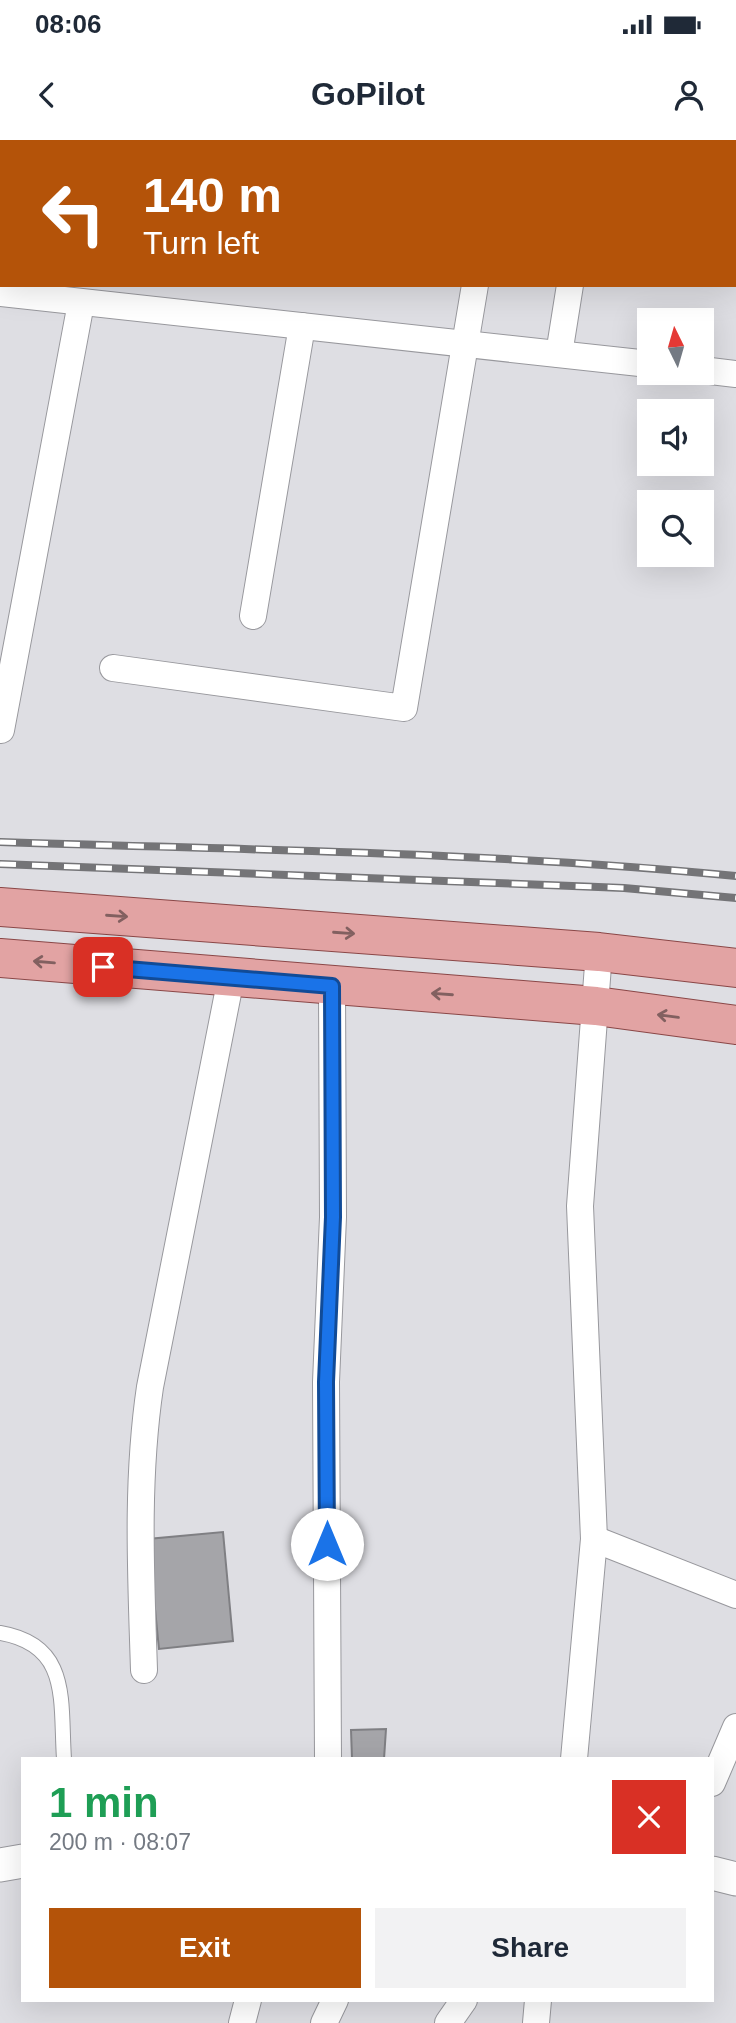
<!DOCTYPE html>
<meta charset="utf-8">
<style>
body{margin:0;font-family:Helvetica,sans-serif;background:#f2f2f3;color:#1f2937;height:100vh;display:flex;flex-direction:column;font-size:26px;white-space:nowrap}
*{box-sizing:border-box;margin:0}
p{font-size:23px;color:#747a83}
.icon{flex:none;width:38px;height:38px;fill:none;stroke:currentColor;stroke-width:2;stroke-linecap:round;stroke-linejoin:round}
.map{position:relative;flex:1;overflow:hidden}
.side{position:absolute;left:21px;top:1617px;width:693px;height:245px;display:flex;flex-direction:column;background:#fff;border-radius:0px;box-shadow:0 7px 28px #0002}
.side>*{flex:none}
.guide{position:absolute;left:0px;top:0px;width:737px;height:147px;box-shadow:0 7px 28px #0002;background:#b45309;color:#fff;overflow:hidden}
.needle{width:46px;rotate:355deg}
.controls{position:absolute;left:637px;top:168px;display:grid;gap:14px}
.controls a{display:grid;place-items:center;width:77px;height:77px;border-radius:0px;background:#fff;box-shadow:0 7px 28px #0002;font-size:35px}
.pin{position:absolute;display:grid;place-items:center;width:60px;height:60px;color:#fff;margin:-30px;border-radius:14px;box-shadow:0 4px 10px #0006}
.me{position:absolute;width:77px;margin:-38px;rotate:0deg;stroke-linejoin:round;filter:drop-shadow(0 0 5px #0008)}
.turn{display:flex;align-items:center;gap:24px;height:147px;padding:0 28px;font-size:32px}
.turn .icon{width:91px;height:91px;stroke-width:2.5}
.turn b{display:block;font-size:49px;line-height:60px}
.round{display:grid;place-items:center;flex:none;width:74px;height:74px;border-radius:0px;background:#f2f2f3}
.headline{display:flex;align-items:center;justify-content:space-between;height:119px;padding:0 28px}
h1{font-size:42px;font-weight:800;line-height:52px;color:#1e9e55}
.button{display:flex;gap:14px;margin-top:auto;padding:14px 28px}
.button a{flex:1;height:80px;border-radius:0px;background:#b45309;color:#fff;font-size:28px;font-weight:800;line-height:80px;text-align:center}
.button a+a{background:#f2f2f3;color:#1f2937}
.status{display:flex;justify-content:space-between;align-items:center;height:49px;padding:0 35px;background:#fff;direction:ltr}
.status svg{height:19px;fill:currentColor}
header{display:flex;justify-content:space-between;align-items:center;height:91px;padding:0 28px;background:#fff;font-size:32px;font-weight:800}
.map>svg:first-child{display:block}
.building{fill:#a5a5a9;stroke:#7f7f83;stroke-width:2}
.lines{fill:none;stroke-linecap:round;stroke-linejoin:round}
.service-casing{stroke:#98989d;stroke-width:16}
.minor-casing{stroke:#98989d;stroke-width:28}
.tertiary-casing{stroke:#98989d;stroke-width:35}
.primary-casing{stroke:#8a4747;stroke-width:40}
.service{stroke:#fff;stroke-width:14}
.minor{stroke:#fff;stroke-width:26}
.tertiary{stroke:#fff;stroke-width:33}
.primary{stroke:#e2a3a3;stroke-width:38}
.rail-casing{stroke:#747477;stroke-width:8}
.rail{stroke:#fff;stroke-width:5;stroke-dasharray:16;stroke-linecap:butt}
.oneway{stroke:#826060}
.route-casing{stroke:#114b97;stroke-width:18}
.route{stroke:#1a73e8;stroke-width:12}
</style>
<div class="status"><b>08:06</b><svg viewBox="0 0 49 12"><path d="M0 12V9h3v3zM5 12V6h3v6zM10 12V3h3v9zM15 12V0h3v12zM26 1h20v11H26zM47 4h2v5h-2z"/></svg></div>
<header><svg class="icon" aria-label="back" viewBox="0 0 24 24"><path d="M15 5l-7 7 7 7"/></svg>GoPilot<svg class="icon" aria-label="person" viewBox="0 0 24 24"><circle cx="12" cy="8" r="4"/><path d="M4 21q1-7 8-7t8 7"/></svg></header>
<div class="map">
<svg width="736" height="1883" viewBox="0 0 736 1883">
<rect width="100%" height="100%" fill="#dedee3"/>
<!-- building -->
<g class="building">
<path d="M 223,1392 L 233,1501 L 159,1509 L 148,1399 Z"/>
<path d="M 386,1589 L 384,1619 L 352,1619 L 351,1590 Z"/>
</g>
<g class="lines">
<defs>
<path id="service" d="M 0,1493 C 71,1505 60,1561 64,1619"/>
<g id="minor">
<path d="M 35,2 L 35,0"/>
<path d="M 500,2 L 500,0"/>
<path d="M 594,2 L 594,0"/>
<path d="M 0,153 L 649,224"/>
<path d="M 559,214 L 570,145"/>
<path d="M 702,230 L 736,234"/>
<path d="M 253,476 L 302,186"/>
<path d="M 113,528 L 404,568 L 475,145"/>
<path d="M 1,590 L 81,163"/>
<path d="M 594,1399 L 736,1455"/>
<path d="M 144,1530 C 141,1435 136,1342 150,1247 L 231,838"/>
<path d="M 328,1619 L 326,1242 L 333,1077 L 332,846"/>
<path d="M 574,1619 L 594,1399 L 580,1066 L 599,812"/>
<path d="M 712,1643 L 736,1587"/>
<path d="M 242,1883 L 248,1860"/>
<path d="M 324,1883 L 335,1860"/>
<path d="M 448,1883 L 464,1860"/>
<path d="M 536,1883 L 538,1860"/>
</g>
<g id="tertiary">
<path d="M 0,1725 L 23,1721"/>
<path d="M 712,1733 L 736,1739"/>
</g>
<g id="primary">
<path d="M 0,767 L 599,812 L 736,828"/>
<path d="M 0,818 L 596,866 L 736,885"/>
</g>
</defs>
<!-- service casing -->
<use href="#service" class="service-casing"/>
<!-- minor casing -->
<use href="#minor" class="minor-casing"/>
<!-- tertiary casing -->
<use href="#tertiary" class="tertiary-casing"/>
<!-- primary casing -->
<use href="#primary" class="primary-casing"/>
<!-- service -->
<use href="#service" class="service"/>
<!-- minor -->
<use href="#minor" class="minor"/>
<!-- tertiary -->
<use href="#tertiary" class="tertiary"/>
<!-- primary -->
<use href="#primary" class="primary"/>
<defs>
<g id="rail">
<path d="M 0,702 C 245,710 492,712 736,736"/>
<path d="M 0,724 L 624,748 L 736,758"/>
</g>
</defs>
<!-- rail casing -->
<use href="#rail" class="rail-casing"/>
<!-- rail -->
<use href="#rail" class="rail"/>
</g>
<!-- one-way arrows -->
<defs><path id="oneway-shaft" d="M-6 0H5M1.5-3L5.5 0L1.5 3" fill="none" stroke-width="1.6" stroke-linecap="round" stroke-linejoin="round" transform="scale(1.75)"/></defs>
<g class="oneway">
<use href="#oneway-shaft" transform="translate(117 776) rotate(4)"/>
<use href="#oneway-shaft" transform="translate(344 793) rotate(4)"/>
<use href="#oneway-shaft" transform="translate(44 822) rotate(-175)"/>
<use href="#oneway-shaft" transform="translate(442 854) rotate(-176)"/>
<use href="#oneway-shaft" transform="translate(668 876) rotate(-172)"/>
</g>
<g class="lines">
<defs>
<path id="route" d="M 103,827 L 332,846 L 333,1077 L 326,1242 L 327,1404"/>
</defs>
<!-- route casing -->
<use href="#route" class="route-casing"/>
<!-- route -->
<use href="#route" class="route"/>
</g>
</svg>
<div class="controls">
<a><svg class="needle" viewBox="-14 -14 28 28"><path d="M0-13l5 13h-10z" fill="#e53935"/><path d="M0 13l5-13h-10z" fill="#747a83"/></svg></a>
<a><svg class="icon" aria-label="sound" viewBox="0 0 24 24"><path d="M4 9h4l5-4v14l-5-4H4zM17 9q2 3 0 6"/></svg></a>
<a><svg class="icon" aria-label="search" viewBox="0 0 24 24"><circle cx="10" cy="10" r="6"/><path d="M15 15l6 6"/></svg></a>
</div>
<div class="pin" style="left:103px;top:827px;background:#d93025"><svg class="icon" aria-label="arrive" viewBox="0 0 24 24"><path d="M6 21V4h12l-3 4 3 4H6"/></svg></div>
<svg class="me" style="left:327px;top:1404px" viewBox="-20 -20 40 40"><circle r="19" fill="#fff"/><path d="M0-13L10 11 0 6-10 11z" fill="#1a73e8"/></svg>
<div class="guide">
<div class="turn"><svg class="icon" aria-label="left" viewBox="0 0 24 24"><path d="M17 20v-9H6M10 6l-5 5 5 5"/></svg><div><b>140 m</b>Turn left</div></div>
</div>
<section class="side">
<div class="headline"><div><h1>1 min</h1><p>200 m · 08:07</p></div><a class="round" style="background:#d93025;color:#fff"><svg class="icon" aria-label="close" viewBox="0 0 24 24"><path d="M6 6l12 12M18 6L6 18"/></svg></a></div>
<div class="button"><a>Exit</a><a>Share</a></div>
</section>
</div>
